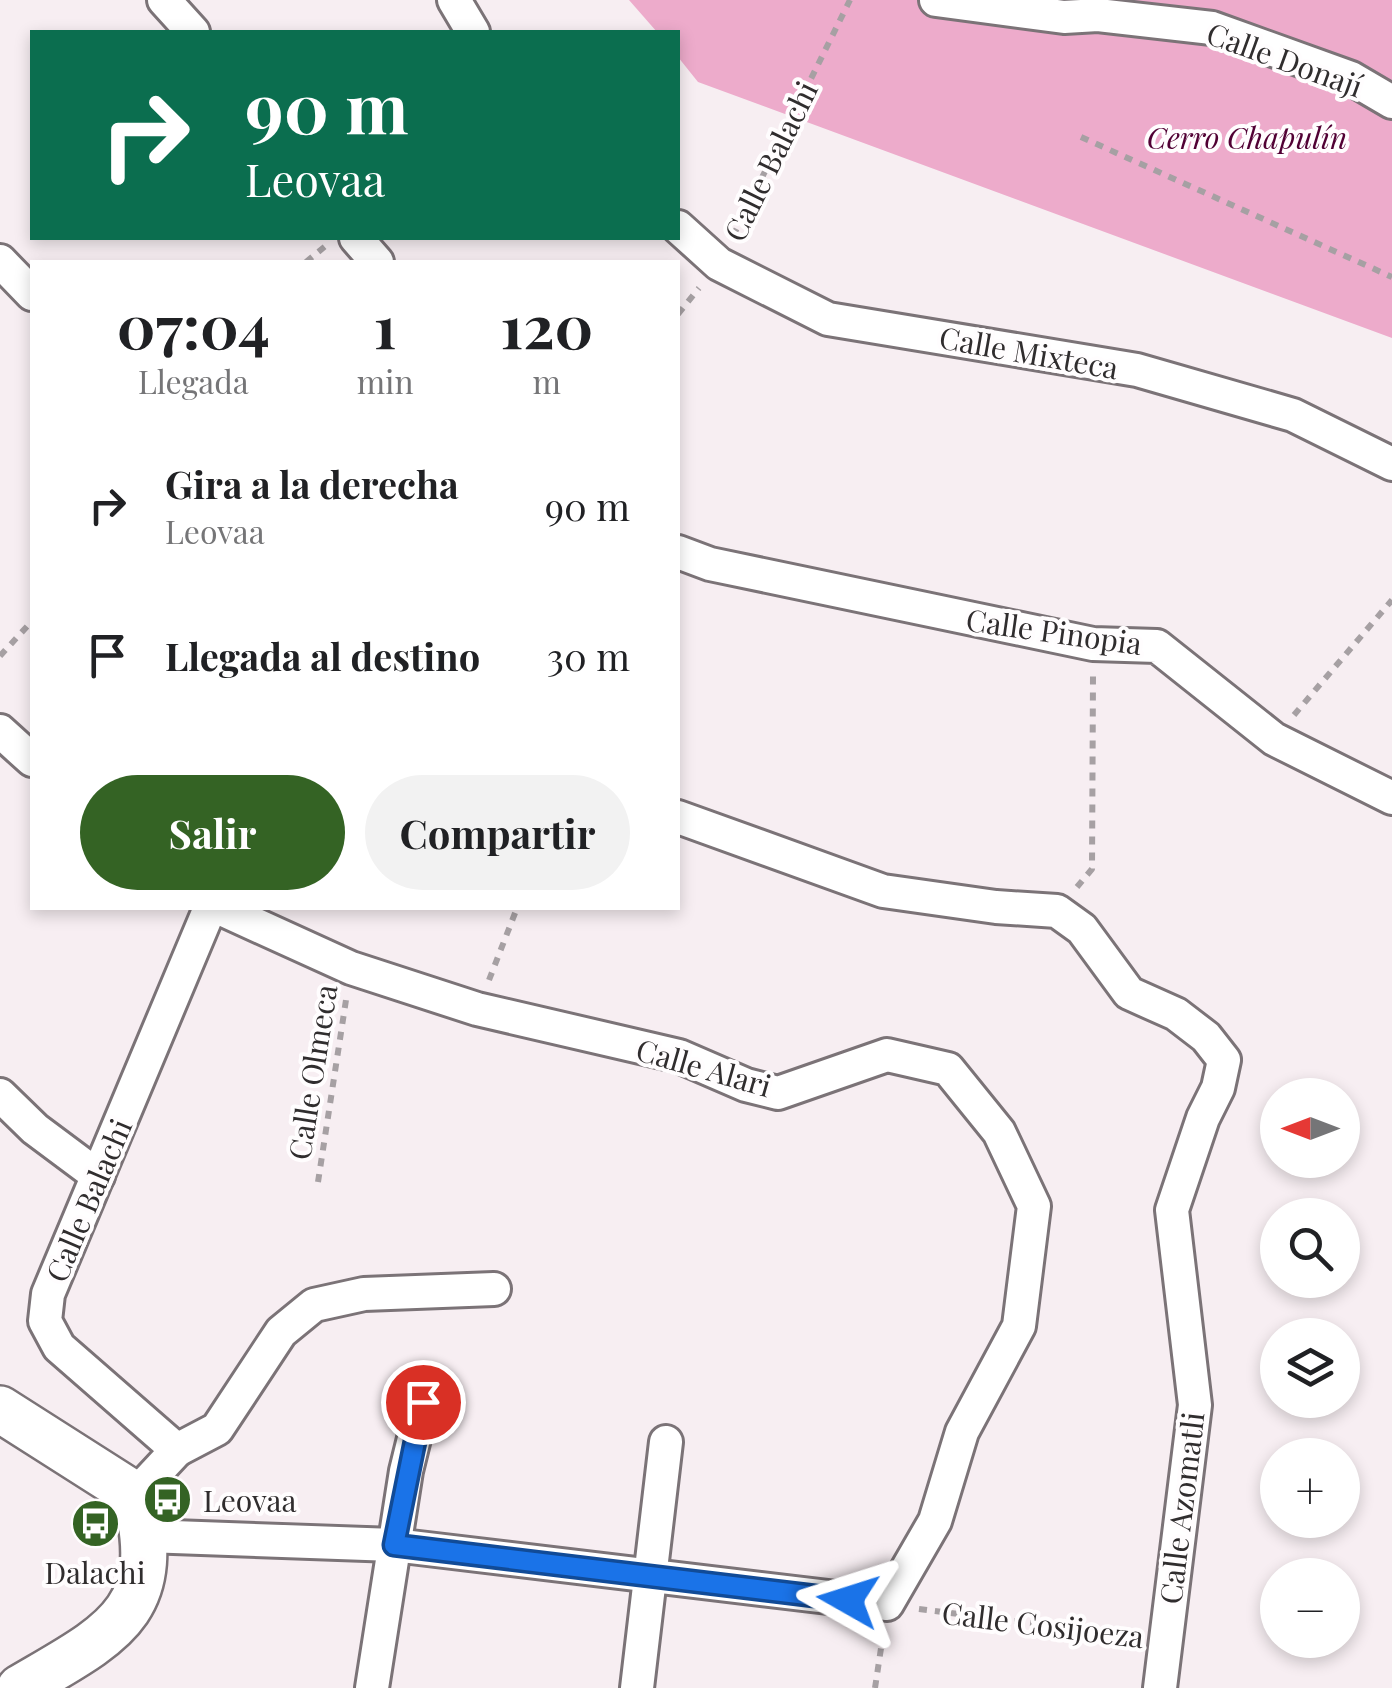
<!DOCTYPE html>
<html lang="es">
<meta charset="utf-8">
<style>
body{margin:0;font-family:"Playfair Display",serif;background:#f2f2f2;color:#202124;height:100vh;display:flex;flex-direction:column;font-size:38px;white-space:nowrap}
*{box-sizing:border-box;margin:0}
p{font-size:32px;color:#757577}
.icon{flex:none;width:55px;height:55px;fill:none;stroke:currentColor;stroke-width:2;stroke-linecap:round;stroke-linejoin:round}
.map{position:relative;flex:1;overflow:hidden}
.panel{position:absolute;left:30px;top:260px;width:650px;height:650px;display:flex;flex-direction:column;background:#fff;border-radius:0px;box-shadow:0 5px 15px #0003}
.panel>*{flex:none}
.top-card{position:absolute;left:30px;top:30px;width:650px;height:210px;border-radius:0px;box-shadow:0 5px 15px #0003;background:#0b6e4f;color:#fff;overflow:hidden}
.needle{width:65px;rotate:270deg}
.buttons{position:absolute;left:1260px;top:1078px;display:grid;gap:20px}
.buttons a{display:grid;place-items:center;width:100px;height:100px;border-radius:50%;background:#fff;box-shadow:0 5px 15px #0003;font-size:50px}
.pin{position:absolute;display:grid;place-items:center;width:85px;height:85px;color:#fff;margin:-42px;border:5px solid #fff;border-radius:50%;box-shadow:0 2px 10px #0007}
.me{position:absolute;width:110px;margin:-55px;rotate:276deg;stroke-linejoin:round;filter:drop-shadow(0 0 8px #0008)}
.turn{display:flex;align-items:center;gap:35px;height:210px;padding:0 50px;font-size:45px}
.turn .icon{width:130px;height:130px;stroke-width:2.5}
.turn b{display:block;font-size:70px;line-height:85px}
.eta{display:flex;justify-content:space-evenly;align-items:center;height:170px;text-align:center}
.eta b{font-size:60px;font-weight:700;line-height:70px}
.action{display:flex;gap:20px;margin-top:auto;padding:20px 50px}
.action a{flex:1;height:115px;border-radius:60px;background:#346324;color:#fff;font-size:40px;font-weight:700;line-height:115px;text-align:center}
.action a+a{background:#f2f2f2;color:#202124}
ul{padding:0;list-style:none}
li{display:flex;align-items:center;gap:30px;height:150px;padding:0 50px}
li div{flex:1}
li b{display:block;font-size:38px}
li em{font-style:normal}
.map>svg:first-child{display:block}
.green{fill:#edabcb}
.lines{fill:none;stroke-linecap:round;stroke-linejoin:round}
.street-casing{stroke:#7b7377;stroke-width:38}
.secondary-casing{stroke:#7b7377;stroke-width:50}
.path{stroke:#a6a0a3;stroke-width:6;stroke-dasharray:8 8;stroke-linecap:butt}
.street{stroke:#fff;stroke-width:32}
.secondary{stroke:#fff;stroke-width:45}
.route-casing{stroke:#114b97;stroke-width:25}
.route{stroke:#1a73e8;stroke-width:18}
.labels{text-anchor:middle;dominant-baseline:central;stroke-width:8;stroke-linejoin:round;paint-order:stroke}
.street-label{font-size:30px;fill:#302d2e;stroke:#fffdfe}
.park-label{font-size:30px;font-style:italic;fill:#510034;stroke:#fffdfe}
.poi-label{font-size:30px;fill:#302d2e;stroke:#fffdfe;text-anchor:start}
</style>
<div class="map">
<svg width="1392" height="1688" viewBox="0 0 1392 1688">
<rect width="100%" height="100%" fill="#f7eef2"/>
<!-- green -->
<path class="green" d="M 629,0 L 1392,0 L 1392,338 L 698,82 L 678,57 L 678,32 L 657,32 Z"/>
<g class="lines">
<defs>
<g id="street">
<path d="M 164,0 L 193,32"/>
<path d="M 454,0 L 473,32"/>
<path d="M 936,0 L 1064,17 L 1098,15 L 1212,28 L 1351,78 L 1392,102"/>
<path d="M 678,227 L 719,264 L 828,319 L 1137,370 L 1293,415 L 1392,464"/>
<path d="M 356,238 L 377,262"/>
<path d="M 0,261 L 32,294"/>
<path d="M 678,552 L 710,564 L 1093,644 L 1157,646 L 1274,739 L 1392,798"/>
<path d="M 0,731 L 32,760"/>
<path d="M 678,817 L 883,891 L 996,907 L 1057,911 L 1082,929 L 1129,993 L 1176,1014 L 1206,1037 L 1224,1060 L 1218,1088 L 1203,1118 L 1172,1210 L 1195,1405 L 1160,1688"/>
<path d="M 0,1095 L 35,1129 L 98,1176"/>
<path d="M 177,1450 L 217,1429 L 281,1332 L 314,1305 L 364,1294 L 494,1289"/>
<path d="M 135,1495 L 177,1450 L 59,1347 L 45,1321 L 48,1294 L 210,908"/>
<path d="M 146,1536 L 394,1545 L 887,1604 L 935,1521 L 962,1432 L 1019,1326 L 1034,1206 L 999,1132 L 948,1069 L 887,1055 L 778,1093 L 746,1085 L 679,1056 L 477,1009 L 351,968 L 219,908"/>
<path d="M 372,1688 L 406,1471 L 423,1402"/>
<path d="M 637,1688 L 666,1442"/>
</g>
<path id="secondary" d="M 0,1409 L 135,1495 C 166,1612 112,1634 20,1688"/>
</defs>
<!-- street casing -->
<use href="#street" class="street-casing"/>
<!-- secondary casing -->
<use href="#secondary" class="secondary-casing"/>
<!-- path -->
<g class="path">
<path d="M 1081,137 L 1392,277"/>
<path d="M 733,236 L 850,0"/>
<path d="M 306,262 L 328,244"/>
<path d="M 678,314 L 699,288"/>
<path d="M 0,656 L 32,621"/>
<path d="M 1294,715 L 1392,600"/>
<path d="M 1077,887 L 1092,869 L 1093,675"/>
<path d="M 489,980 L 517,908"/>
<path d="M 318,1182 L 346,1000"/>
<path d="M 919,1609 L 1135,1636"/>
<path d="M 875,1688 L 883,1635"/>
</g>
<!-- street -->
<use href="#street" class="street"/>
<!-- secondary -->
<use href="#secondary" class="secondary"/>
</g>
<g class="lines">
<defs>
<path id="route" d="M 423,1402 L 394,1545 L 848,1600"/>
</defs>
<!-- route casing -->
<use href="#route" class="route-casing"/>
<!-- route -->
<use href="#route" class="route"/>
</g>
<!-- icons -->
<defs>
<symbol id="bus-disc" viewBox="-11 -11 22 22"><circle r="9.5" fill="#346324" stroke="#fffdfe"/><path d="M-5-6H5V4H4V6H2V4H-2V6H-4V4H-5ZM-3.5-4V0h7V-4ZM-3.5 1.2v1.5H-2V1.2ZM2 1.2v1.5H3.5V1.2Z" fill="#fff"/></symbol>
</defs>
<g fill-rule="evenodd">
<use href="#bus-disc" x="140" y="1472" width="55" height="55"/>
<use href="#bus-disc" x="68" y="1496" width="55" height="55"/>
</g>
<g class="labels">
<!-- street labels -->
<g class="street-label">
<text transform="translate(1285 59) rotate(20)">Calle Donají</text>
<text transform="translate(770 161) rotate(-64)">Calle Balachi</text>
<text transform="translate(1029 352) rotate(10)">Calle Mixteca</text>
<text transform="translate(1054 631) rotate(8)">Calle Pinopia</text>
<text transform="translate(704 1067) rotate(16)">Calle Alari</text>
<text transform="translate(312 1072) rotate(-81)">Calle Olmeca</text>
<text transform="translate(88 1200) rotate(-67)">Calle Balachi</text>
<text transform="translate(1181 1508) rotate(-83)">Calle Azomatli</text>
<text transform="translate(1043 1624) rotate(7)">Calle Cosijoeza</text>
</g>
<!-- park labels -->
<g class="park-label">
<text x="1247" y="137">Cerro Chapulín</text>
</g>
<!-- poi labels -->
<g class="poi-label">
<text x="203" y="1500">Leovaa</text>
<text x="95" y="1572" text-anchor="middle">Dalachi</text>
</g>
</g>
</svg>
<div class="buttons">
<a><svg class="needle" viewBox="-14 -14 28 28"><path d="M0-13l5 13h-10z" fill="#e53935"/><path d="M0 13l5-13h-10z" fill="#757577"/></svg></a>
<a><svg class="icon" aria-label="search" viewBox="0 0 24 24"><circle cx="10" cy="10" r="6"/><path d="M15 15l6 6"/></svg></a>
<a><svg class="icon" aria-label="layers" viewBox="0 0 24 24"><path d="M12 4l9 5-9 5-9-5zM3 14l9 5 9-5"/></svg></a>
<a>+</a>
<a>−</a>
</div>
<div class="pin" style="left:423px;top:1402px;background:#d93025"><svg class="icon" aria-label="arrive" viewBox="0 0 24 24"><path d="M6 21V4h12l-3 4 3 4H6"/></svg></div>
<svg class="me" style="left:848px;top:1600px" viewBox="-20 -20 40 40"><path d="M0-17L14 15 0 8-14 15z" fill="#1a73e8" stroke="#fff" stroke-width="4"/></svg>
<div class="top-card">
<div class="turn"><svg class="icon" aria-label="right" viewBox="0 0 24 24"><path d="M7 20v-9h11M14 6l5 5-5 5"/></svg><div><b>90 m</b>Leovaa</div></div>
</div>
<section class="panel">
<div class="eta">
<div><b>07:04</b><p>Llegada</p></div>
<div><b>1</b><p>min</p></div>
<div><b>120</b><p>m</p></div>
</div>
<ul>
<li><svg class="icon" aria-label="right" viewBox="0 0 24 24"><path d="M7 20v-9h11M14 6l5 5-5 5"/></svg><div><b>Gira a la derecha</b><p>Leovaa</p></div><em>90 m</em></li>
<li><svg class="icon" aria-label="arrive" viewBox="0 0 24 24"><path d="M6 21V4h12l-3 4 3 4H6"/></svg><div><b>Llegada al destino</b></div><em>30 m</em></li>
</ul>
<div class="action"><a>Salir</a><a>Compartir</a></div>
</section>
</div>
